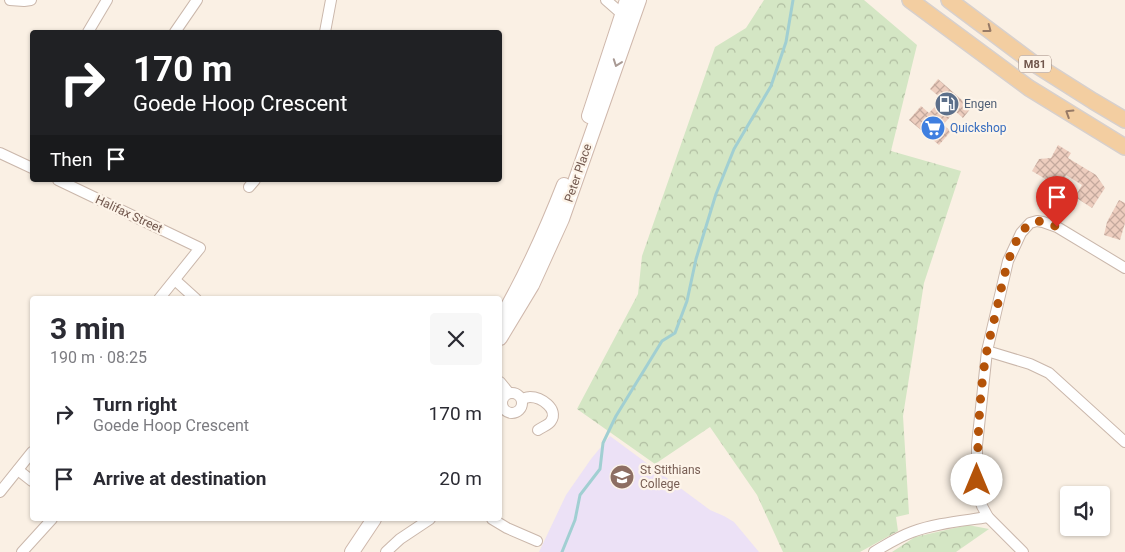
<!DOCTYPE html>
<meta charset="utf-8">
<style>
body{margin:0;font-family:Roboto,sans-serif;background:#f7f7f7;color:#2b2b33;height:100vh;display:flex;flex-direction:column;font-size:19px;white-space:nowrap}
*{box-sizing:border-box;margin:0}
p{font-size:16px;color:#7c7c81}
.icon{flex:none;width:28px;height:28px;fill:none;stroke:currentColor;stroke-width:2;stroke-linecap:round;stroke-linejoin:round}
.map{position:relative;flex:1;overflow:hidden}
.panel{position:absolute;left:30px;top:296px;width:472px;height:225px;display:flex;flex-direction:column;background:#fff;border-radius:5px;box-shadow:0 1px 4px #0004}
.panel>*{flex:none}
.hud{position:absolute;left:30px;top:30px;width:472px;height:152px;border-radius:5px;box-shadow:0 1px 4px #0004;background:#202124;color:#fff;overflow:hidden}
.tools{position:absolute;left:1060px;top:486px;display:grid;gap:10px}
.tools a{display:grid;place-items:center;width:50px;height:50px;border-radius:5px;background:#fff;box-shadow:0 1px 4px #0004;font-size:25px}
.pin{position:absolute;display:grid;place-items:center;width:42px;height:42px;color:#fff;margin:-51px -21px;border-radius:50% 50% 50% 0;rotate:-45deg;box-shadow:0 0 5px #0007}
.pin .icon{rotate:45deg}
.me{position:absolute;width:55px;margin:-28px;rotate:0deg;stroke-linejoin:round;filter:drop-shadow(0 0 4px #0008)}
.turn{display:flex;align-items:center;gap:18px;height:105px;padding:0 20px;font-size:22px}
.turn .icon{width:65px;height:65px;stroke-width:2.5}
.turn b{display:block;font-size:35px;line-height:42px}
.then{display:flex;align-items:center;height:48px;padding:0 20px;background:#0003;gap:10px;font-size:19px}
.round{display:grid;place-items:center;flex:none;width:52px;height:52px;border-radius:5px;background:#f7f7f7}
.summary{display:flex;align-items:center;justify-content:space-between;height:85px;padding:0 20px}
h1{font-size:30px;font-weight:700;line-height:38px}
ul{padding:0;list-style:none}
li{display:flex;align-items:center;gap:15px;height:65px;padding:0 20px}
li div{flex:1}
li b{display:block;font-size:19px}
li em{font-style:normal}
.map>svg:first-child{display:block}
.education{fill:#ece1f6}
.park{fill:url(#park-crowns)}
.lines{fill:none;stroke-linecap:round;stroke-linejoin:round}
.stream{stroke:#a1cfd2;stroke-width:3}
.building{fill:url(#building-cross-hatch)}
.street-casing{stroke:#cab7ab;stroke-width:12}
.secondary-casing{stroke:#cfb8ac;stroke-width:16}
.primary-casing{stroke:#d7d0cd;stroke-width:18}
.street{stroke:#fff;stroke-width:10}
.secondary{stroke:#fff;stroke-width:14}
.primary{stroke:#f3cea1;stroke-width:15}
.oneway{stroke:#977a66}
.oneway2{stroke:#a99a94}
.route{stroke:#b45309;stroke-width:9;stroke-dasharray:0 16.2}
.labels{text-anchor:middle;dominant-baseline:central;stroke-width:4.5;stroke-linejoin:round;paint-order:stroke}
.shield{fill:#fdf4e9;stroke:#9a857b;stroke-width:1}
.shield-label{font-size:11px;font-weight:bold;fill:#70564c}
.service-label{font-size:12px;fill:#4e5e75;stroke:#fdf4e9;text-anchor:start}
.shop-label{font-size:12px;fill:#366cbe;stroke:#fdf4e9;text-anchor:start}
.street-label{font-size:12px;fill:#70564c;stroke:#fdf4e9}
.education-label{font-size:12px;fill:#785e54;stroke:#fdf4e9;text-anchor:start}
</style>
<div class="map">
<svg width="1125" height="552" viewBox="0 0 1125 552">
<defs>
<pattern id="park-crowns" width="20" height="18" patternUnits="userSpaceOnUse" patternTransform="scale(1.25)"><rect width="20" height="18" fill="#d4e6c4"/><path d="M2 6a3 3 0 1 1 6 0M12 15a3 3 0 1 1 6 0" fill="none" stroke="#b0bda1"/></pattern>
<pattern id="building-cross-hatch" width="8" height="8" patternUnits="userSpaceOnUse" patternTransform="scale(1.25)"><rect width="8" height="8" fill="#edcdbe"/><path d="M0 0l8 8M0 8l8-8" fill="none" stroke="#c4a99d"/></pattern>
</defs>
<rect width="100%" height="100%" fill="#faf0e4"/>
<!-- education -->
<path class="education" d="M 610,436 L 710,510 L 724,516 L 734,522 L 759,552 L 539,552 L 566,495 L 591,459 Z"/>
<!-- park -->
<g class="park">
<path d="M 764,0 L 864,0 L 917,45 L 891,151 L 961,171 L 924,283 L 903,416 L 909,514 L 896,517 L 898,531 L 860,552 L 783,552 L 757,495 L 710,427 L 655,464 L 577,409 L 638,294 L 642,256 L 715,47 L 746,28 Z"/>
<path d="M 968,525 L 989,529 L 956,552 L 892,552 L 915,537 Z"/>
</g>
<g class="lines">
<!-- stream -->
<path class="stream" d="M 562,552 L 575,520 L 580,495 L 600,469 L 603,443 L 616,416 L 662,341 L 675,333 L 687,301 L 696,259 L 716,194 L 734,149 L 771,86 L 786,42 L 793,0"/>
</g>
<!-- building -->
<g class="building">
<path d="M 938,79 L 971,108 L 963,118 L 955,111 L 943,125 L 951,131 L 939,145 L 909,120 L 921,106 L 929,113 L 942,99 L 930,89 Z"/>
<path d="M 1058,145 L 1071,153 L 1068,158 L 1096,175 L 1105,188 L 1092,208 L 1075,197 L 1082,185 L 1066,175 L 1052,199 L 1040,192 L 1047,180 L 1032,171 L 1039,159 L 1051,158 Z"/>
<path d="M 1119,200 L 1125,203 L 1125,223 L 1120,240 L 1104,235 L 1107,222 Z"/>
</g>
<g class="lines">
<defs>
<g id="street">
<path d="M 10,0 L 24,1 L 31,0"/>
<path d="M 606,0 L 622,14 L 627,15"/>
<path d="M 88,32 L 107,0"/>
<path d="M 175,32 L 197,0"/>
<path d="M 325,32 L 331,0"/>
<path d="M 0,153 L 32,168"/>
<path d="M 58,180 L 200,248 L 159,299"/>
<path d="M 249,187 L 255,180"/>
<path d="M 175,280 L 196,299"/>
<path d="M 987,351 L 1030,364 L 1049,373 L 1125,442"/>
<path d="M 500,382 L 509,393"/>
<circle cx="512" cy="403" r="10"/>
<path d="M 522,399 C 525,398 528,397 530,397 C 541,397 559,409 551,421 C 549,425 542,427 538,430"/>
<path d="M 18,470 L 32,481"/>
<path d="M 0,492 L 32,452"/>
<path d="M 492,519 L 507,528 L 537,541"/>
<path d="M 22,552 L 52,519"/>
<path d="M 386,552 L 400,539 L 430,519"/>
<path d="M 874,552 C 886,545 898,537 912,532 C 936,523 963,521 988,517"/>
<path d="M 1023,552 L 988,517 L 982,506 L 979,497 L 977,480 L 977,445 L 987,351 L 1008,261 L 1021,233 L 1030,223 L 1037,221 L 1043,222 L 1057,227 L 1125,268"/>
</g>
<g id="secondary">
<path d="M 589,116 L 627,0"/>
<path d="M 502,317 C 526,275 546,231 564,185"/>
<path d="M 500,338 L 532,285 L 562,219 L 639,0"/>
<path d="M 352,552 L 374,519"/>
</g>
<g id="primary">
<path d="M 910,0 L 1029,88 L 1125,147"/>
<path d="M 949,0 L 1033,63 L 1093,101 L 1125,120"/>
</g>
</defs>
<!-- street casing -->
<use href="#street" class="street-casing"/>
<!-- secondary casing -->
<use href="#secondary" class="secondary-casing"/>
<!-- primary casing -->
<use href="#primary" class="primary-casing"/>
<!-- street -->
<use href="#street" class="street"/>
<!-- secondary -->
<use href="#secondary" class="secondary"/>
<!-- primary -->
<use href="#primary" class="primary"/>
</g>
<!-- one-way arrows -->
<defs><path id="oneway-chevron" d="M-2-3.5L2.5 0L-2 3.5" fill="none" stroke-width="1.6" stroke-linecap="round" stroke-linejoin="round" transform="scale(1.25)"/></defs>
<g class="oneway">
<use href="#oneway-chevron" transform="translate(988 29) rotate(37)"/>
<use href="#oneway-chevron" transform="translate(1069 113) rotate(-148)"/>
</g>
<use class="oneway2" href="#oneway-chevron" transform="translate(617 63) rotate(110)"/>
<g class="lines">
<!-- route -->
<path class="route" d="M 977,480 C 978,438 979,392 987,350 C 991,332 996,313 1000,294 C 1004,276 1013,232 1032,223 C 1040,219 1049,223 1057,227"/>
</g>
<!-- icons -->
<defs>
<symbol id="fuel-disc" viewBox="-11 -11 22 22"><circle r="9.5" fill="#5c6f8a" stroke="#fdf4e9"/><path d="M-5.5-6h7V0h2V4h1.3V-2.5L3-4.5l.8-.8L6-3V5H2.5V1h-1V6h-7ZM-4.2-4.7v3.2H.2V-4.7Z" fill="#fff"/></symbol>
<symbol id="supermarket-disc" viewBox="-11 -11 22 22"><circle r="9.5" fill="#3f7fe0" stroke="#fdf4e9"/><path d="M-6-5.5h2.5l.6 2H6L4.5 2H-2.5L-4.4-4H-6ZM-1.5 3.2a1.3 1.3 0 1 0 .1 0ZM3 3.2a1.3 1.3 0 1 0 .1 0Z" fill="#fff"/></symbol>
<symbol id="school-disc" viewBox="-11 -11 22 22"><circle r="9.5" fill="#8d6e63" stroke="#fdf4e9"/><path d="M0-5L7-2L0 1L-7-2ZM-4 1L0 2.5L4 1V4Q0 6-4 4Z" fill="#fff"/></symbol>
</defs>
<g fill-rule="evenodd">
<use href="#fuel-disc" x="933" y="90" width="28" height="28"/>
<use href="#supermarket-disc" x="919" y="114" width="28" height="28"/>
<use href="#school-disc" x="608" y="463" width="28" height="28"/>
</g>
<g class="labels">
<!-- shield labels -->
<rect class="shield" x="1019" y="55.5" width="32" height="17" rx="4"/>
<g class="shield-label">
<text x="1035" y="64">M81</text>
</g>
<!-- service labels -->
<g class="service-label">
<text x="964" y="104">Engen</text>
</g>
<!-- shop labels -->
<g class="shop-label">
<text x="950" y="128">Quickshop</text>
</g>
<!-- street labels -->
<g class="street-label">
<text transform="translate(578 173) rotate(-71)">Peter Place</text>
<text transform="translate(129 214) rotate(25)">Halifax Street</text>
</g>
<!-- education labels -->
<g class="education-label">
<text x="640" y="470">St Stithians<tspan x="640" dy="14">College</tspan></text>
</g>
</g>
</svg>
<div class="tools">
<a><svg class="icon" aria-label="sound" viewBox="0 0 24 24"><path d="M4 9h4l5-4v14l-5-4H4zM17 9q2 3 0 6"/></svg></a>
</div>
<div class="pin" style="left:1057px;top:227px;background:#d93025"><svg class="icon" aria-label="arrive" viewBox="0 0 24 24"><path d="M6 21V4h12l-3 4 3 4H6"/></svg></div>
<svg class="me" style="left:977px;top:480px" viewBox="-20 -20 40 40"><circle r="19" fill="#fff"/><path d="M0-13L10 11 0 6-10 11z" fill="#b45309"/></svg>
<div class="hud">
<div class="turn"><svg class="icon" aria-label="right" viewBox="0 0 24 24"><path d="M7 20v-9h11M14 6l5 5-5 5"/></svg><div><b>170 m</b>Goede Hoop Crescent</div></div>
<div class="then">Then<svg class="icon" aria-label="arrive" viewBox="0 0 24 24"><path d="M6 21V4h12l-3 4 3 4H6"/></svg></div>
</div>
<section class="panel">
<div class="summary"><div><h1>3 min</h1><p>190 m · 08:25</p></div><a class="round"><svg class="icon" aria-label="close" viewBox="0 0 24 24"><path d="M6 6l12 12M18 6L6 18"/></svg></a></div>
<ul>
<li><svg class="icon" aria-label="right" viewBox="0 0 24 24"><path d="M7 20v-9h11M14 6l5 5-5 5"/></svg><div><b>Turn right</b><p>Goede Hoop Crescent</p></div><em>170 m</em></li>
<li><svg class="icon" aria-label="arrive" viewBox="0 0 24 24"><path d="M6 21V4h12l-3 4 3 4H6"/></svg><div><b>Arrive at destination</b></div><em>20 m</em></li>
</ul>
</section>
</div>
